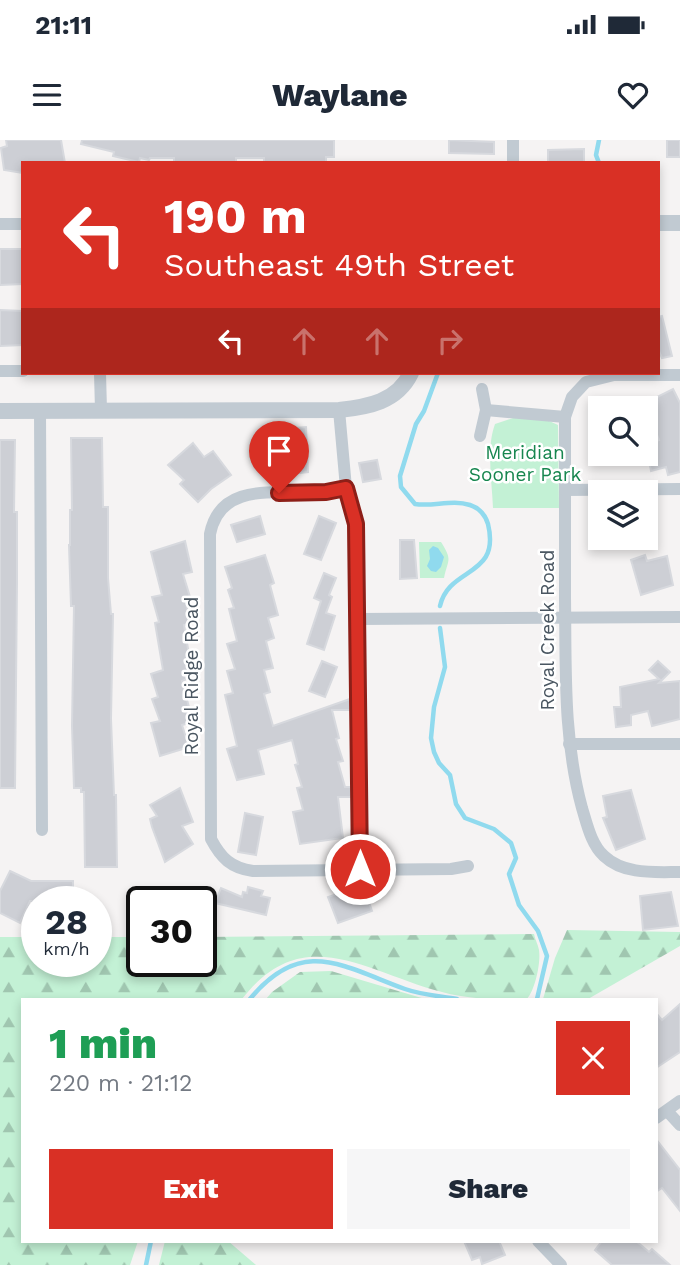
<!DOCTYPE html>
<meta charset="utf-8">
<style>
body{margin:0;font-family:"Work Sans",sans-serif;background:#f6f6f7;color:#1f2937;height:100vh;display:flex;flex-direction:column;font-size:26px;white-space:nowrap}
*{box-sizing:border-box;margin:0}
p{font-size:23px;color:#747a83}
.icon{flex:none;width:38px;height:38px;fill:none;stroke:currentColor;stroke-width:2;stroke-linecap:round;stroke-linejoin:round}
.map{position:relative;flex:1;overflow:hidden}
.details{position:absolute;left:21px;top:858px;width:637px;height:245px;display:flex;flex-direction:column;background:#fff;border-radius:0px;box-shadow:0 4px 10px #0003}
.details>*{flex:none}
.banner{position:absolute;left:21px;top:21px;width:639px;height:214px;border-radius:0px;box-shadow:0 4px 10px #0003;background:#d93025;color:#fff;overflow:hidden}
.fabs{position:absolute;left:588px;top:256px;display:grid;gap:14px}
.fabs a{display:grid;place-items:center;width:70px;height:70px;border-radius:0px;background:#fff;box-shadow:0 4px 10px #0003;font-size:35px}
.speed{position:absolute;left:21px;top:746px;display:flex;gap:14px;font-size:35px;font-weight:700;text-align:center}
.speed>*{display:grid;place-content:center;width:91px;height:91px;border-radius:50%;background:#fff;box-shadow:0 4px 10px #0003;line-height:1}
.speed small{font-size:18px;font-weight:400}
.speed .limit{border:4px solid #111;border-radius:10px;background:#fff;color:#111}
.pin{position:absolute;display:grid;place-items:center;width:60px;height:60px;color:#fff;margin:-72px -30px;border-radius:50% 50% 50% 0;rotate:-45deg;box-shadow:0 0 7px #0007}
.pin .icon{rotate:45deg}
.me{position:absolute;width:77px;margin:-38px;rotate:0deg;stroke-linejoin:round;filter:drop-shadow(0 0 5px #0008)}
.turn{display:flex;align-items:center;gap:24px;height:147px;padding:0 28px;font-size:32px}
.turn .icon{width:91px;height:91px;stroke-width:2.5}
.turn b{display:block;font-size:49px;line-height:60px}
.lanes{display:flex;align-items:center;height:66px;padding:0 28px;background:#0003;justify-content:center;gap:35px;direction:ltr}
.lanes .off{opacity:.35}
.round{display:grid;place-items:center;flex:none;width:74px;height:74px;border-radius:0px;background:#f6f6f7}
.headline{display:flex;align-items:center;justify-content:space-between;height:119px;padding:0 28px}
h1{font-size:42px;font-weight:800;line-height:52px;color:#1e9e55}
.cta{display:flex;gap:14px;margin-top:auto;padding:14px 28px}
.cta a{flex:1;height:80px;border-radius:0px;background:#d93025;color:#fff;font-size:28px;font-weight:800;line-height:80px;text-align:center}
.cta a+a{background:#f6f6f7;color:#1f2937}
.status{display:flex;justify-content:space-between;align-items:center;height:49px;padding:0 35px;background:#fff;direction:ltr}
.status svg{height:19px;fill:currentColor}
header{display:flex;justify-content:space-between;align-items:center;height:91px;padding:0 28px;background:#fff;font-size:32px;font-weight:800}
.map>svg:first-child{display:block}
.green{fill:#c3f1d5}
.forest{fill:url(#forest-firs)}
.water{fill:#90daee}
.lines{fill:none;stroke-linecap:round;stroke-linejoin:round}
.stream{stroke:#90daee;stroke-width:4.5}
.building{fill:#cdcfd5;stroke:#d7d9de;stroke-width:2}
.minor{stroke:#c1cad2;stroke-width:12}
.tertiary{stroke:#c1cad2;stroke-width:16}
.route-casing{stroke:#8d1f18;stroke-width:18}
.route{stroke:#d93025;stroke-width:12}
.labels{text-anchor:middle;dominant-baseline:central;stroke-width:5;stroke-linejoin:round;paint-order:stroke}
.park-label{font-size:19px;fill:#17864f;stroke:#fff}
.street-label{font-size:19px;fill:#4a5661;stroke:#fff}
</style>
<div class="status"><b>21:11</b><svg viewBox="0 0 49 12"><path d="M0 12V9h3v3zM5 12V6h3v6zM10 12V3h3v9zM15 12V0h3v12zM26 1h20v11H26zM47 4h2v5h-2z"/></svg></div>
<header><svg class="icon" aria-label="menu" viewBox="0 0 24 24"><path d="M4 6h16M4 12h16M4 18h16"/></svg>Waylane<svg class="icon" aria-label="heart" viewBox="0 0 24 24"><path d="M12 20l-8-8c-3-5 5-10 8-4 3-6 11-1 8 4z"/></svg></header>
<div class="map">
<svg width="680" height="1125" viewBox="0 0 680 1125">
<defs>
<pattern id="forest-firs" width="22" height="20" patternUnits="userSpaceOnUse" patternTransform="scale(1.75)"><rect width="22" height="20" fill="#c3f1d5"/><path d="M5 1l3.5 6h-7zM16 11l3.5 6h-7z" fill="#a0c6b0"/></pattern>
</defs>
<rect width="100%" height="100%" fill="#f5f3f3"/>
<!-- green -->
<g class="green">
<path d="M 516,277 L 547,280 L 558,285 L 559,368 L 493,368 C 492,341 486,309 495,284 Z"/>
<path d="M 419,402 L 441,402 C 453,421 448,419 444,438 L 420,438 Z"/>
</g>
<!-- forest -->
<g class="forest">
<path d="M 567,790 L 680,792 L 680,806 L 588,859 L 543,859 L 555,818 Z"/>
<path d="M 534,794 C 535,799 538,805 539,810 C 541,823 535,850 527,859 C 498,859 471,860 442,852 C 366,832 303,780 242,859 L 23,859 L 23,1101 L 138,1101 L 130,1125 L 0,1125 L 0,797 L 37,797 L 37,821 L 96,821 L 96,797 L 142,797 L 142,821 L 201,821 L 201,797 Z"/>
<path d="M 331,831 L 425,859 L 266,859 L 272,852 L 300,832 Z"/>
<path d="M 165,1101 L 228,1101 L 256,1125 L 159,1125 Z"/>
</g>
<!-- water -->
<path class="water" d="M 433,406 L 438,408 L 444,417 L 441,427 L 436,432 L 431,431 L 427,426 L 430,419 L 429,410 Z"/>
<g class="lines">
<!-- stream -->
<g class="stream">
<path d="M 599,23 L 596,15 L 599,0"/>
<path d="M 438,233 L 424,271 L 416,284 L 400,336 L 401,347 L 415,364 C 433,367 452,359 470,365 C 479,368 485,374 488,384 C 501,438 449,426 440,466"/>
<path d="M 440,488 L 445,527 L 434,567 L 431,598 L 434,612 L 439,623 L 450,635 L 456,664 L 465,678 L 494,689 L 511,703 L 516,718 L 509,734 L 519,765 L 538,791 L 547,816 L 537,859"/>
<path d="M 250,859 C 302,796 342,826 405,849 C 422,855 440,856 457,859"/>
<path d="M 146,1125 L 151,1101"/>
</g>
</g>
<!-- building -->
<g class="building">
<path d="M 6,0 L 61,0 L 65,23 L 23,23 L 23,33 L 4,30 L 1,8 L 7,6 Z"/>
<path d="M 82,0 L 334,0 L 334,17 L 326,17 L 326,23 L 264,23 L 264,18 L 236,18 L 236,23 L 174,23 L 174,18 L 150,18 L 149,20 L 140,18 L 139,22 L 113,16 L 114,12 L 81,4 Z"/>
<path d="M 449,0 L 494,2 L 494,14 L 449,13 Z"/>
<rect x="667" y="0" width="13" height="17"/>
<path d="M 584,9 L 584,23 L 548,23 L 548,10 Z"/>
<path d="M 0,109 L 23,109 L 23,144 L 0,145 Z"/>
<path d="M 0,170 L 23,171 L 23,205 L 0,206 Z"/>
<path d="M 662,176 L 672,216 L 662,218 L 658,209 L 658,177 Z"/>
<path d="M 673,249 L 680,263 L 680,332 L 668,335 L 666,327 L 651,331 L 646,304 L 659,300 L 645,263 Z"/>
<path d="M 306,287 L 308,332 L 273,336 L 269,290 Z"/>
<path d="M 71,298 L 102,298 L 103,367 L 108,367 L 108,438 L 111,474 L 113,474 L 111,579 L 114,655 L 116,655 L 117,727 L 85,727 L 84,652 L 81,652 L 81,648 L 74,648 L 72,586 L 74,466 L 71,466 L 69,405 L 70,405 L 70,370 L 72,370 Z"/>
<path d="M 0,300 L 15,300 L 14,372 L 17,372 L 17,442 L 15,648 L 0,648 Z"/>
<path d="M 193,303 L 204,317 L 213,311 L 231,335 L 211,349 L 198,362 L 180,344 L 184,340 L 168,325 Z"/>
<path d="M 377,320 L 381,339 L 363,342 L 359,323 Z"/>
<path d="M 260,376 L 265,394 L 237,402 L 231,385 Z"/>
<path d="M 319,376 L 336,383 L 321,420 L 304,414 Z"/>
<path d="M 400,400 L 414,400 L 417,438 L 400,439 Z"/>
<path d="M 185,401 L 192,432 L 183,434 L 190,457 L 185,459 L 191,484 L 184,485 L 192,532 L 186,534 L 187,539 L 182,541 L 193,582 L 182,585 L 189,607 L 160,616 L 151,583 L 160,581 L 152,559 L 158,557 L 151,534 L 163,530 L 155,483 L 159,482 L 152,457 L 162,455 L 151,412 Z"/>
<path d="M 265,415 L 274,443 L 270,445 L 278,475 L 268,478 L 274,498 L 266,501 L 273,528 L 264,530 L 270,552 L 264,554 L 273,586 L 350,559 L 350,570 L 332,570 L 339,598 L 336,599 L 343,621 L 338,622 L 345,647 L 351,647 L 351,657 L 338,657 L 343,698 L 300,704 L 293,672 L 303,670 L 297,648 L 302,647 L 295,625 L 298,624 L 292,600 L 258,610 L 264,634 L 237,640 L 227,609 L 237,606 L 225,555 L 233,553 L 227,531 L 235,529 L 227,504 L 237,501 L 229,469 L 234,468 L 228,450 L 232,448 L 225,427 Z"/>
<path d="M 645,415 L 647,421 L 667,416 L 673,445 L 641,455 L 631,420 Z"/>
<path d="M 324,433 L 336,438 L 329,455 L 332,457 L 326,473 L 335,476 L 324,510 L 307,504 L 321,461 L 314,458 Z"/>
<path d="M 322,521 L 337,527 L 325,557 L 309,551 Z"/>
<path d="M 658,521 L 670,532 L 659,543 L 680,541 L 680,579 L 652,586 L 648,571 L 631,575 L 631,585 L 616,587 L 614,567 L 621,567 L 620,547 L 659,539 L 649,530 Z"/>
<path d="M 180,648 L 193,682 L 182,686 L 193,704 L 165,722 L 152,687 L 150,679 L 157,676 L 150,665 Z"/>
<path d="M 631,650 L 645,699 L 616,710 L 603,678 L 607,677 L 603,656 Z"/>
<path d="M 245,673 L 263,677 L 256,715 L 238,712 Z"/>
<path d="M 10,731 L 31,741 L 73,741 L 73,761 L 30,761 L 20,783 L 0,773 L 0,751 Z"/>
<path d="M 248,747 L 263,751 L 261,756 L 270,758 L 266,775 L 215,763 L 221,748 L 242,757 L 243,752 L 247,753 Z"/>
<path d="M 345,751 L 347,757 L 365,751 L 372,771 L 338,783 L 328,757 Z"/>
<path d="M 671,752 L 678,786 L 643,790 L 640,756 Z"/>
<path d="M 680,864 L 680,912 L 656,928 L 656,873 L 662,880 Z"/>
<path d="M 656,999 L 680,1030 L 680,1071 L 662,1048 L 656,1052 Z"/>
<path d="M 464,1101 L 499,1101 L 505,1115 L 482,1124 L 480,1117 L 472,1120 Z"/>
<path d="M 602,1101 L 636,1101 L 649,1112 L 652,1109 L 670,1125 L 612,1125 L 595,1110 Z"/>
</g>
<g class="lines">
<!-- minor -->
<g class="minor">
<path d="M 513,0 L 513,23"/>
<path d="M 0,84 L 23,84"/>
<path d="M 0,231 L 23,231"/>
<path d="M 100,233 L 101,270"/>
<path d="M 680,235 L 614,235 L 586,242 L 572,257 L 565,277 L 565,318 C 565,364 565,410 565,457 C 566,528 563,598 582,668 C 587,684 591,704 604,716 C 624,735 655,732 680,732"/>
<path d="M 339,270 L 346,348 L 356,384 L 361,729"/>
<path d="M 486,270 L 565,277"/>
<path d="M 40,271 L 42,690"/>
<path d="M 480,296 L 486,270 L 482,249"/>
<path d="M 346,348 C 339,349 331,352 324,352 C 283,356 221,338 210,394 L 211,699 C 221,718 231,728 253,731 L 451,729 L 468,726"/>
<path d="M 565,350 L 680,349"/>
<path d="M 359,479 L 680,477"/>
<path d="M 569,604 L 680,604"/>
<path d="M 668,972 L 680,985"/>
<path d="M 656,978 L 680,961"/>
<path d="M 538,1101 L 561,1125"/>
</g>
<!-- tertiary -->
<g class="tertiary">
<path d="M 658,83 L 680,83"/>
<path d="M 0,271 L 339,270 C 368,267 397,262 411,233"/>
</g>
</g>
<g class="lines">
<defs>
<path id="route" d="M 279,353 L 326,352 L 346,348 L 356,384 L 360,729"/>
</defs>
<!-- route casing -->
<use href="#route" class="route-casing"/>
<!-- route -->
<use href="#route" class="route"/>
</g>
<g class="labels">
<!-- park labels -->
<g class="park-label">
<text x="525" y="312">Meridian<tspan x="525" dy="22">Sooner Park</tspan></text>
</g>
<!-- street labels -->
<g class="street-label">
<text transform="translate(547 490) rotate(-90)">Royal Creek Road</text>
<text transform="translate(191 536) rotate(-90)">Royal Ridge Road</text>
</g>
</g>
</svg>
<div class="fabs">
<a><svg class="icon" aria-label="search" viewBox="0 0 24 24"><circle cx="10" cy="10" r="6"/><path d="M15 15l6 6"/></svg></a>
<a><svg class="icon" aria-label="layers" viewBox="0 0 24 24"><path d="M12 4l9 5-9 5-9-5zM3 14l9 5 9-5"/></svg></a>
</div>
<div class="speed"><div>28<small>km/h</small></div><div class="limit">30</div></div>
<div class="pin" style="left:279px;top:353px;background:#d93025"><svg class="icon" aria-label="arrive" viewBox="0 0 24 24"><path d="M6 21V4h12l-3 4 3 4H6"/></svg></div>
<svg class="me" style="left:360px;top:729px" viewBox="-20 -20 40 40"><circle r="17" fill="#d93025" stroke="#fff" stroke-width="3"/><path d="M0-11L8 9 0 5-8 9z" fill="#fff"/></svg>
<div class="banner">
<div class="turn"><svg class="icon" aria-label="left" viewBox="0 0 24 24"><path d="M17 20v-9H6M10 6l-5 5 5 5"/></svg><div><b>190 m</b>Southeast 49th Street</div></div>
<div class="lanes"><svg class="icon" aria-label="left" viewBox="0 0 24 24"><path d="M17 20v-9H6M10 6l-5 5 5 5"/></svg><svg class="icon off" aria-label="ahead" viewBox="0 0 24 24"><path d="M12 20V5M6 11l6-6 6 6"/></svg><svg class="icon off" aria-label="ahead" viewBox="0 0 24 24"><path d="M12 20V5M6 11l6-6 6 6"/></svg><svg class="icon off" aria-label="right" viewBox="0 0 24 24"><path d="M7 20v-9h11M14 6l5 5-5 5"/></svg></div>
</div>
<section class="details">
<div class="headline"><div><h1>1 min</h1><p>220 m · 21:12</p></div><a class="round" style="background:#d93025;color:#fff"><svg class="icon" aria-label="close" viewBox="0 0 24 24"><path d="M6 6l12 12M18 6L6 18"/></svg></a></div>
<div class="cta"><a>Exit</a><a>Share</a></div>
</section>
</div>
